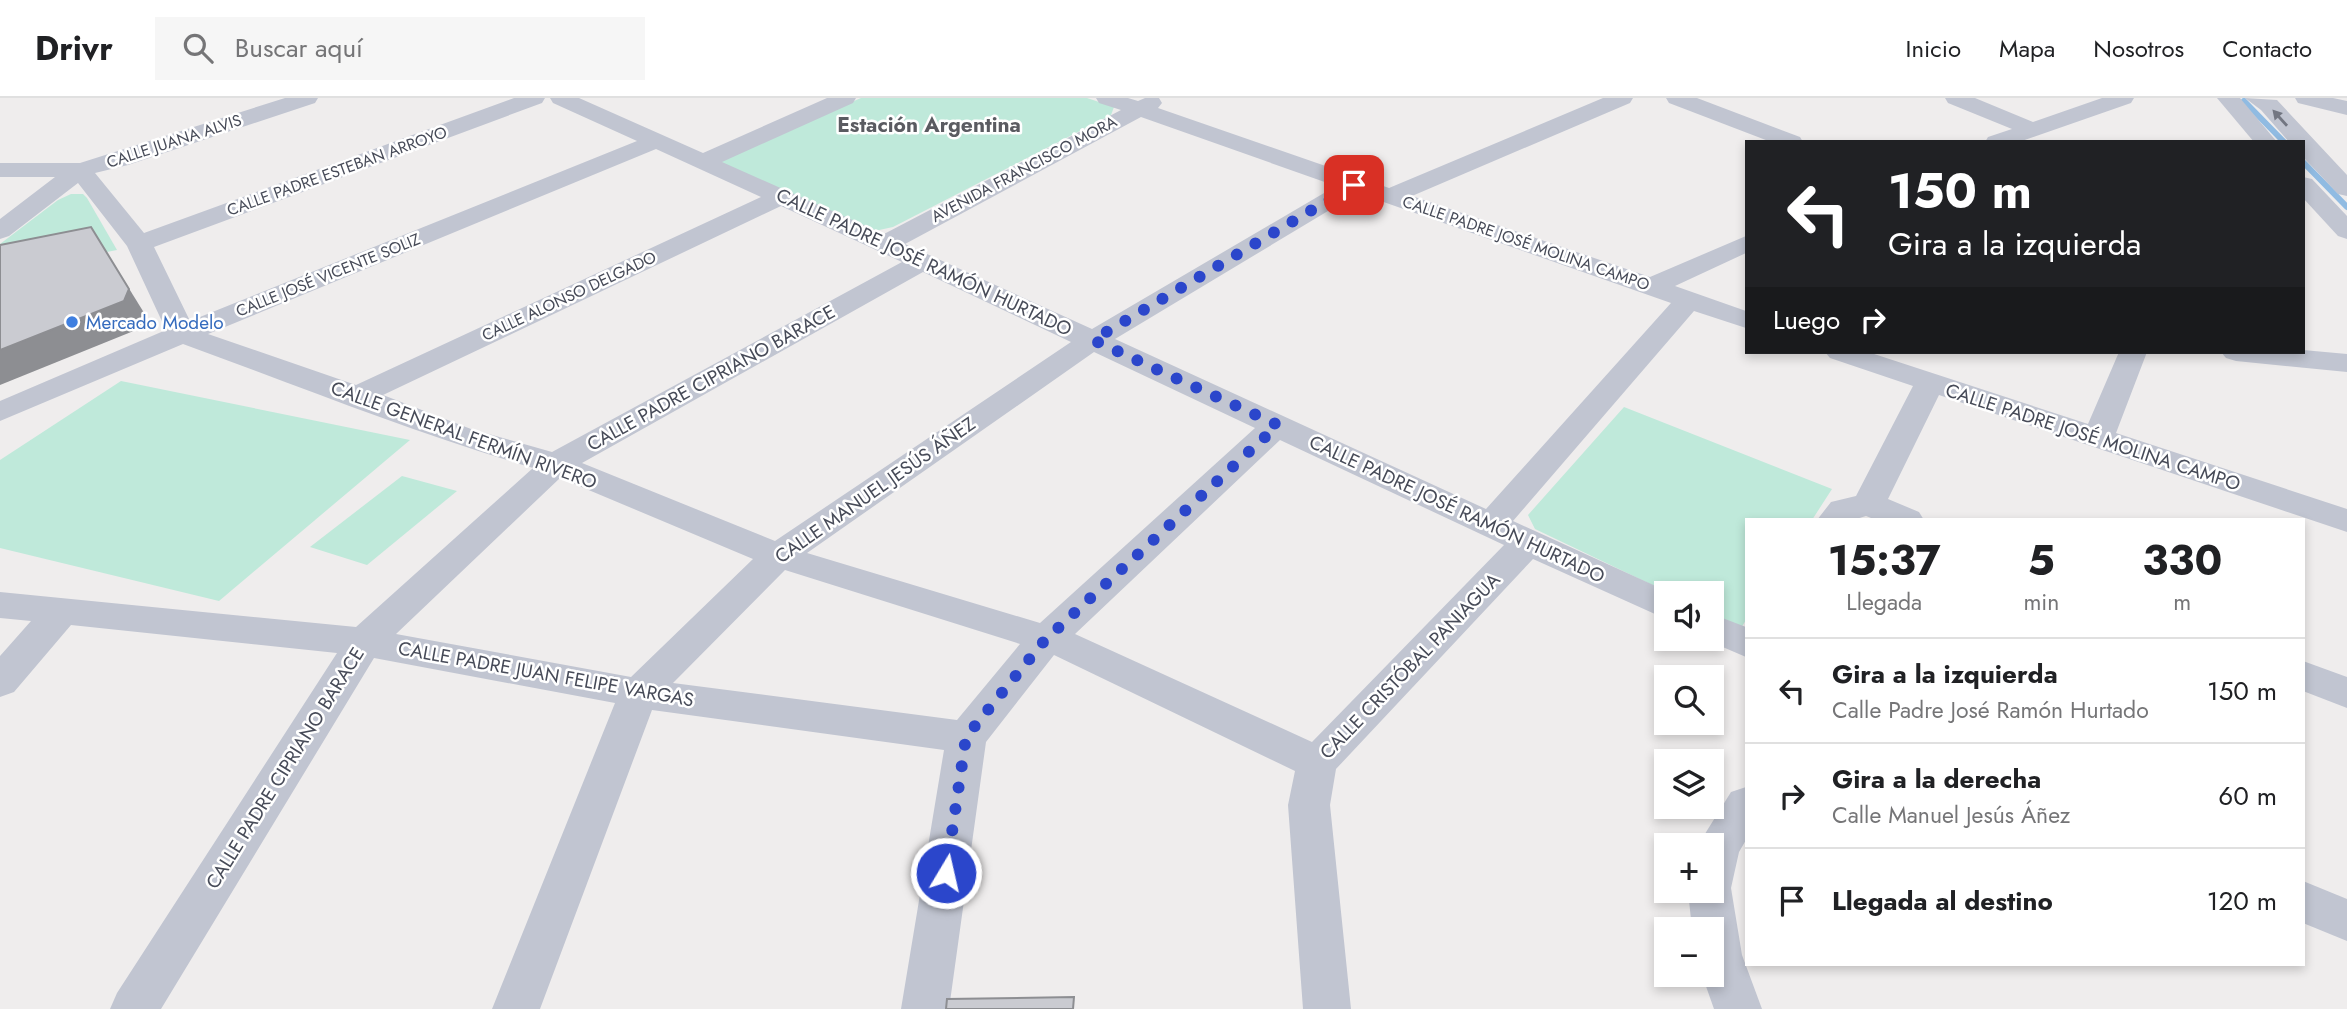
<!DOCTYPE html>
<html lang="es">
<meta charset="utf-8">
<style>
body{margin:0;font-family:Jost,sans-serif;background:#f6f6f6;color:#202124;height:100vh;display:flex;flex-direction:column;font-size:26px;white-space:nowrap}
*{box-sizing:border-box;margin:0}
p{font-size:23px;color:#757577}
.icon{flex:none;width:38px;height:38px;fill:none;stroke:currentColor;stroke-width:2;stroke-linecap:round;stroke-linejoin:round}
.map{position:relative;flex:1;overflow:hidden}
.drawer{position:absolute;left:1745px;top:420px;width:560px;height:448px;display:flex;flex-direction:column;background:#fff;border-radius:0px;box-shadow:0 4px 10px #0003}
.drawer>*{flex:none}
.banner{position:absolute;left:1745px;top:42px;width:560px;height:214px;border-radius:0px;box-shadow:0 4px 10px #0003;background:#202124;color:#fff;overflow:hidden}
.controls{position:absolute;left:1654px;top:483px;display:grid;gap:14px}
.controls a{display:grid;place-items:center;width:70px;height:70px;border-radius:0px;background:#fff;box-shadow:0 4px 10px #0003;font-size:35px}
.pin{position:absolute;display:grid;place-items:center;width:60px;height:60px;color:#fff;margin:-30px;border-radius:14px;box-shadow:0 4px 10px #0006}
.me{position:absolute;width:77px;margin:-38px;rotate:9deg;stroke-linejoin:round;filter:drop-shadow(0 0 5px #0008)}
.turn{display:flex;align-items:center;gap:24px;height:147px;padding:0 28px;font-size:32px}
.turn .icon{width:91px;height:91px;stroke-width:2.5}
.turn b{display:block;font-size:49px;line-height:60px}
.then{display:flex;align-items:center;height:66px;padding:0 28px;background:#0003;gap:14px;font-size:26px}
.eta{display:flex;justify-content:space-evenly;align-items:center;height:119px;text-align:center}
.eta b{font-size:42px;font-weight:700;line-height:49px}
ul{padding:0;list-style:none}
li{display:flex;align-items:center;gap:21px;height:105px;padding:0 28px;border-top:2px solid #e0e0e0}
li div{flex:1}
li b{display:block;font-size:26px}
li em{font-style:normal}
header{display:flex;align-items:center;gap:42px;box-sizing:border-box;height:98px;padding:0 35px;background:#fff;border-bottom:2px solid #e0e0e0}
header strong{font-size:33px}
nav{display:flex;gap:38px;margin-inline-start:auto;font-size:24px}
.search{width:490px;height:63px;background:#f6f6f6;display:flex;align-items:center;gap:18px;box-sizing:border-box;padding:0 24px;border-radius:0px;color:#757577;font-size:26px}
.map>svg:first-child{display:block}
.green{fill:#bfe9da}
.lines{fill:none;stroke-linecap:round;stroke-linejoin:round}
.stream{stroke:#90bbe2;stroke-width:6}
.minor{fill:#c1c5d1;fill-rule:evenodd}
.shaded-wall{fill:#8d8e92}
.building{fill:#cacbd1;stroke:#8d8e92;stroke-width:2}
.oneway{fill:#727682}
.route{stroke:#2b46cb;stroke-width:12;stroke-dasharray:0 21.6}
.shop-dot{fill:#3f7fe0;stroke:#fff;stroke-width:2.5}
.labels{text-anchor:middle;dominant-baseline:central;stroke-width:5;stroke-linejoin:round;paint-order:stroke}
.far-street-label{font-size:16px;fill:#474b58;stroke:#fff}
.street-label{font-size:19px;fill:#474b58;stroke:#fff}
.shop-label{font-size:19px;fill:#366cbe;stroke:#fff;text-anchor:start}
.far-district-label{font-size:21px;font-weight:bold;fill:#5a5b61;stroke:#fff}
</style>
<header>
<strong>Drivr</strong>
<div class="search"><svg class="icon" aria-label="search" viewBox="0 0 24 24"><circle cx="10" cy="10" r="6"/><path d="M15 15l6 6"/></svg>Buscar aquí</div>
<nav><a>Inicio</a><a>Mapa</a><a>Nosotros</a><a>Contacto</a></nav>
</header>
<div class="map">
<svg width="2347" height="911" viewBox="0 0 2347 911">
<rect width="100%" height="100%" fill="#efeded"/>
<!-- green -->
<g class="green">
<path d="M 861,0 L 1087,0 L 1114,9 L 1111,17 L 893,129 L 870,134 L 715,63 Z"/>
<path d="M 71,96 L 83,96 L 87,100 L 117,152 L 0,175 L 0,146 L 58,102 Z"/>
<path d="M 121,283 L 410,342 L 219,503 L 0,450 L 0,362 Z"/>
<path d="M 1624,309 L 1832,391 L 1812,422 L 1746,422 L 1746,522 L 1741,530 L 1712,515 L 1712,495 L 1669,495 L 1535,431 L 1528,417 Z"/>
<path d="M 402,378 L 457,393 L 367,467 L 310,449 Z"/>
</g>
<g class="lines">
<!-- stream -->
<g class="stream">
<path d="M 2244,3 L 2284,44"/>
<path d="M 2303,64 L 2347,109"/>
</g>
<!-- minor -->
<g class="minor">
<path d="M 285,0 L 318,0 L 315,5 L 128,67 L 95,75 L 144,135 L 514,0 L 545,0 L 542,5 L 154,149 L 190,223 L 637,43 L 553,5 L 550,0 L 579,0 L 703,55 L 827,0 L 856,0 L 853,5 L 722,64 L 884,136 L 1121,12 L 1099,5 L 1096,0 L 1128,0 L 1138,3 L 1145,0 L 1159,0 L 1162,5 L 1158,10 L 1389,90 L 1603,0 L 1633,0 L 1630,5 L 1412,98 L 1650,179 L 1746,138 L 1746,155 L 1675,188 L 1746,213 L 1746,230 L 1694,213 L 1513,423 L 1671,495 L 1666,495 L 1666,521 L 1533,461 L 1336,671 L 1330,707 L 1351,911 L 1303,911 L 1288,707 L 1295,673 L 1054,557 L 986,644 L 949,911 L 901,911 L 944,652 L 652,612 L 540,911 L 492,911 L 615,605 L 374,560 L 161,911 L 110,911 L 117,895 L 337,555 L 71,527 L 14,594 L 0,599 L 0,558 L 31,523 L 0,520 L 0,494 L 356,529 L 533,370 C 414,335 299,288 183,246 L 0,323 L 0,303 L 166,232 L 127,148 L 78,85 L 9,138 L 0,141 L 0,121 L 55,79 L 0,79 L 0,65 L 80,65 ZM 1141,19 L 1336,88 L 1092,231 L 905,146 ZM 656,51 L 761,99 L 356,287 L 208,236 ZM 1358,95 L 1671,205 L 1486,411 L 1115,241 ZM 781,108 L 902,164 L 552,354 L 471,331 L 383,297 ZM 923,174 L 1071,244 L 775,443 L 582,365 ZM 1094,254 L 1255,330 L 1040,525 L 807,455 ZM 1280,342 L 1504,447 L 1312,644 L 1075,536 ZM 560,380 L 753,461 L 631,579 L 396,536 ZM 785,472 L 1020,546 L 957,622 L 673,585 Z"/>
<path d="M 1666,0 L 1697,0 L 1800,39 L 1803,44 L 1771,44 L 1669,5 Z"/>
<path d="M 1945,0 L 1975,0 L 2033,24 L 2102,0 L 2134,0 L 2131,5 L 2019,44 L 1985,44 L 1988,39 L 2012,31 L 1948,5 Z"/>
<path d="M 2217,0 L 2240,0 L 2277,44 L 2254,44 Z"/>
<path d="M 2245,0 L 2277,2 L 2347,77 L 2347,98 L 2338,96 L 2303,59 L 2303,44 L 2289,44 L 2261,12 Z"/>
<path d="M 2295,0 L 2333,0 L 2347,3 L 2347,17 L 2298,5 Z"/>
<path d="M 2303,79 L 2312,81 L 2347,118 L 2347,141 L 2338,138 L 2303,100 Z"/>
<path d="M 2303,252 L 2347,256 L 2347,274 L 2236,263 L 2226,260 L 2221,254 Z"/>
<path d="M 1825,254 L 1868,254 L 2088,326 L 2119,254 L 2147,254 L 2116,335 L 2347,411 L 2347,434 L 1939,297 L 1888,401 L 1919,414 L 1924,422 L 1876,422 L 1866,418 L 1853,422 L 1817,422 L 1831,404 L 1856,398 L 1913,288 L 1830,260 Z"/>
<path d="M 1712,516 L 1746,529 L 1746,559 L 1704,541 L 1712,541 Z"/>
<path d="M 2303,563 L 2347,579 L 2347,610 L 2303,593 Z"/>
<path d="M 1746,689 L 1746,742 L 1739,754 L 1731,790 L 1742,857 L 1762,911 L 1714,911 L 1702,877 L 1712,877 L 1712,831 L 1692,831 L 1688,793 L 1712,793 L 1712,747 L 1698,747 L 1731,694 Z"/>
<path d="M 2303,783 L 2347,801 L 2347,843 L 2303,825 Z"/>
</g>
</g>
<!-- shaded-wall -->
<path class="shaded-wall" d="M 91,129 L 146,218 L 141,230 L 0,287 L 0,252 Z"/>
<!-- building -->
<g class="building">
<path d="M 91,129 L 129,191 L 124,203 L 0,252 L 0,147 Z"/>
<path d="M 1074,899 L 1073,911 L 946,911 L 947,901 Z"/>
</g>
<!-- one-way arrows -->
<defs><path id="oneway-solid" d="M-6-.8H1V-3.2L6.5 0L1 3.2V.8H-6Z" transform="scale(1.75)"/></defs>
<use class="oneway" href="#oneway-solid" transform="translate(2280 20) rotate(-132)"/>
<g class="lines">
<!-- route -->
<path class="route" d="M 946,775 L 966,639 L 1045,542 L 1278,327 L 1093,242 L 1354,87"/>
</g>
<!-- markers -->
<circle class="shop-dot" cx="72" cy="224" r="7"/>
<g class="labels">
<!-- far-street labels -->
<g class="far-street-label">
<text transform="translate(174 43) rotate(-18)">CALLE JUANA ALVIS</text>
<text transform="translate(1024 71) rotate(-28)">AVENIDA FRANCISCO MORA</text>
<text transform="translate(337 73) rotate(-20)">CALLE PADRE ESTEBAN ARROYO</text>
<text transform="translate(1526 145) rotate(19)">CALLE PADRE JOSÉ MOLINA CAMPO</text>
<text transform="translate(328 177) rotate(-22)">CALLE JOSÉ VICENTE SOLIZ</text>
<text transform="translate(569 198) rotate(-25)">CALLE ALONSO DELGADO</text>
</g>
<!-- street labels -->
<g class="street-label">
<text transform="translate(924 164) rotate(25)">CALLE PADRE JOSÉ RAMÓN HURTADO</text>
<text transform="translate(711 280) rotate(-29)">CALLE PADRE CIPRIANO BARACE</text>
<text transform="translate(464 337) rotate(20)">CALLE GENERAL FERMÍN RIVERO</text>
<text transform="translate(2093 339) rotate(18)">CALLE PADRE JOSÉ MOLINA CAMPO</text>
<text transform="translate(875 392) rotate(-35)">CALLE MANUEL JESÚS ÁÑEZ</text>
<text transform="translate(1457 411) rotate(25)">CALLE PADRE JOSÉ RAMÓN HURTADO</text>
<text transform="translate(1410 568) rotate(-46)">CALLE CRISTÓBAL PANIAGUA</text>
<text transform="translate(546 576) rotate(10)">CALLE PADRE JUAN FELIPE VARGAS</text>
<text transform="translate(285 670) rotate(-58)">CALLE PADRE CIPRIANO BARACE</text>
</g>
<!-- shop labels -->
<g class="shop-label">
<text x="86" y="224">Mercado Modelo</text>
</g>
<!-- far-district labels -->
<g class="far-district-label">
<text x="929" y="27">Estación Argentina</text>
</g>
</g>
</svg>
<div class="controls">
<a><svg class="icon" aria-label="sound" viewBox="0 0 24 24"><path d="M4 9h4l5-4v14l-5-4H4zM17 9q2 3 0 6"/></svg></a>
<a><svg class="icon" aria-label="search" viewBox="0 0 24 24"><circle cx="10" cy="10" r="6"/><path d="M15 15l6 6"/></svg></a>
<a><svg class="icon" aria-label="layers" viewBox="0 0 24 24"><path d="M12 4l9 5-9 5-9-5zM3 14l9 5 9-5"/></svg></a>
<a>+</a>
<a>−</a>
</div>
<div class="pin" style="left:1354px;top:87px;background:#d93025"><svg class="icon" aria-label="arrive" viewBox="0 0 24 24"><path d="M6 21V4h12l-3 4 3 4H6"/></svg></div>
<svg class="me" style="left:946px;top:775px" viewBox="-20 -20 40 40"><circle r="17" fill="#2b46cb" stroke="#fff" stroke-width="3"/><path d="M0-11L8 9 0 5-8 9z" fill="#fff"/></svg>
<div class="banner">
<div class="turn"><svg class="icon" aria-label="left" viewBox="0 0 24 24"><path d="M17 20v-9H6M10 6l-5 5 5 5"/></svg><div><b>150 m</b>Gira a la izquierda</div></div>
<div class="then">Luego<svg class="icon" aria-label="right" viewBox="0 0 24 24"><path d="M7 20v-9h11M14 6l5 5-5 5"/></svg></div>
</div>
<section class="drawer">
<div class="eta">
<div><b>15:37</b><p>Llegada</p></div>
<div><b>5</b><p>min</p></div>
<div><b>330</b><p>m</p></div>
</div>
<ul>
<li><svg class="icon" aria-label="left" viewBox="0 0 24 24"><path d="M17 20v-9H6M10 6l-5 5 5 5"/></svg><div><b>Gira a la izquierda</b><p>Calle Padre José Ramón Hurtado</p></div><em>150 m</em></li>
<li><svg class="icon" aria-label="right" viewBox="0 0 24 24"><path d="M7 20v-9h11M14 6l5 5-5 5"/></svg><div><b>Gira a la derecha</b><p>Calle Manuel Jesús Áñez</p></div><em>60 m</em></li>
<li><svg class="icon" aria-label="arrive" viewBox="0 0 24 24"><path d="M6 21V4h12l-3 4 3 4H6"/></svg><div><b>Llegada al destino</b></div><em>120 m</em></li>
</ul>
</section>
</div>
